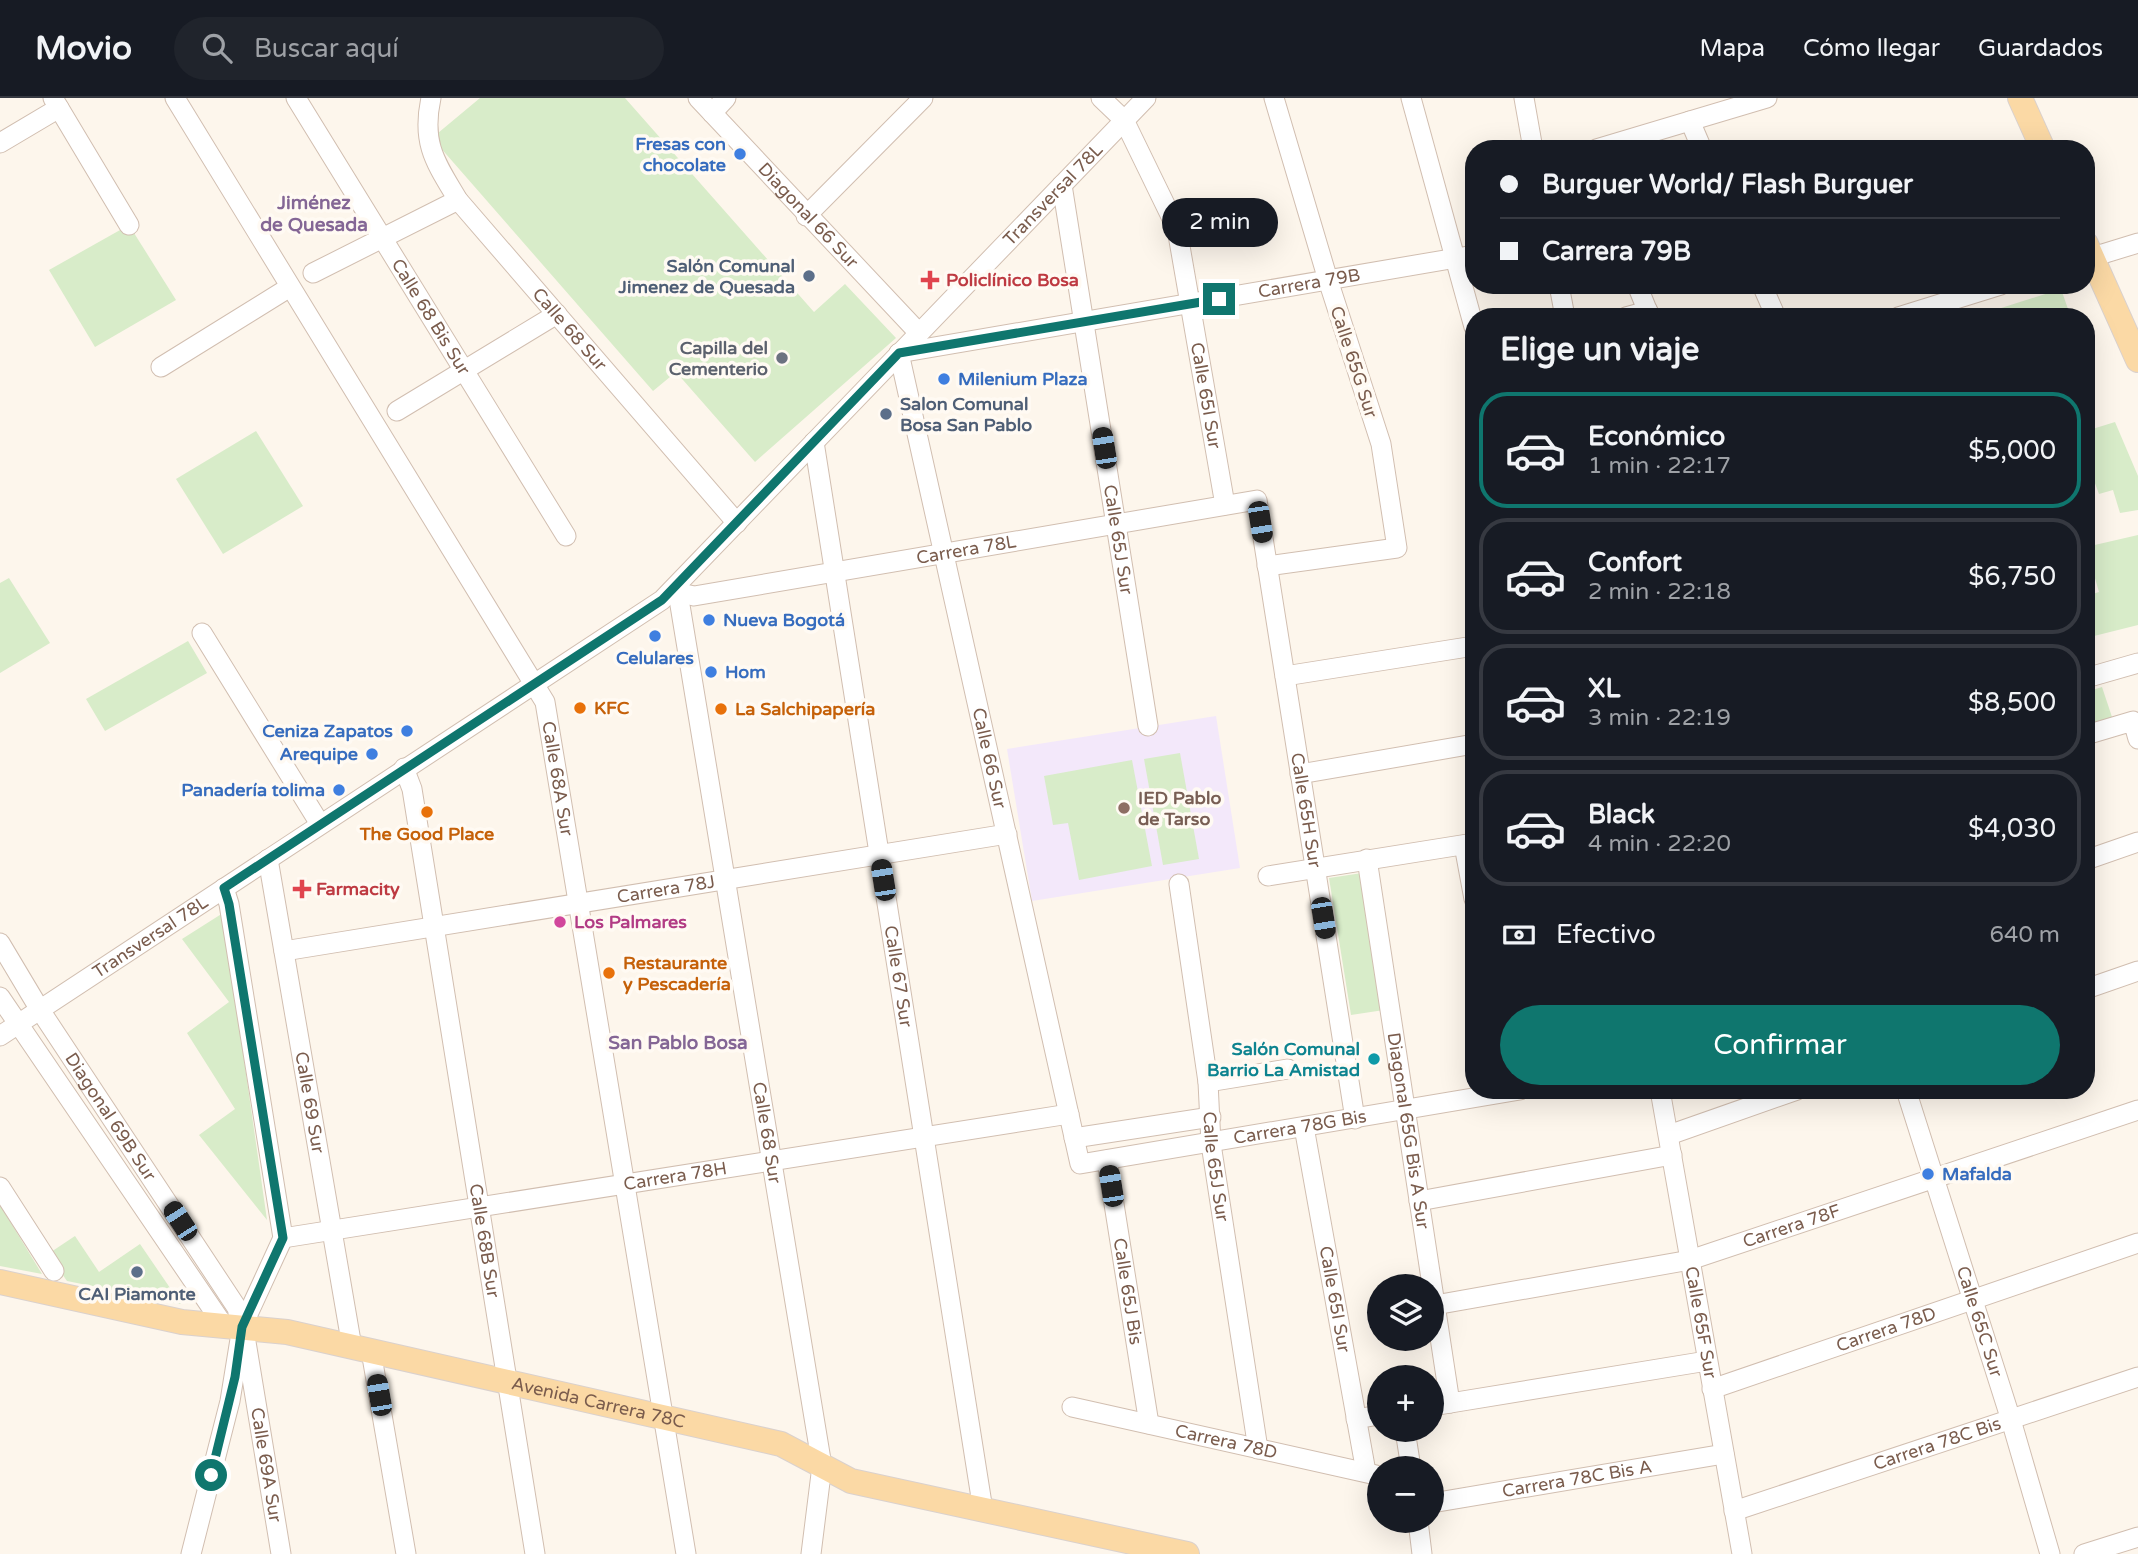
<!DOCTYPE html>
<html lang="es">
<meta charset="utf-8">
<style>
body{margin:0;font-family:"Varela Round",sans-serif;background:#20242c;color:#f1f3f6;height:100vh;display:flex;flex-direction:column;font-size:26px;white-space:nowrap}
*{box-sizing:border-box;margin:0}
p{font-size:23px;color:#9ea1a6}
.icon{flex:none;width:38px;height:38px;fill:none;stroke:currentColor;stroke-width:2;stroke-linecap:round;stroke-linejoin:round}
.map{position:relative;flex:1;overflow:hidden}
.side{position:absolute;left:1465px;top:210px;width:630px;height:791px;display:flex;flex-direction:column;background:#171b24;border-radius:28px;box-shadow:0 7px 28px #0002}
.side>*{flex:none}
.hud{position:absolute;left:1465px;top:42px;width:630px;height:154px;border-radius:28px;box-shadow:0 7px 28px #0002;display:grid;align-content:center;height:154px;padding:0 35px;background:#171b24}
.buttons{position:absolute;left:1367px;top:1176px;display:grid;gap:14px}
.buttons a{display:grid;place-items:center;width:77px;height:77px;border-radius:50%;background:#171b24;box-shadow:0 7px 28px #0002;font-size:35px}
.end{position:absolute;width:32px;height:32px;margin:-16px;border:9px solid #0f766e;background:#fff;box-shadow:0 0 0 4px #fff}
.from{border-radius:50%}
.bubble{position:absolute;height:49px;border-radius:24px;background:#171b24;box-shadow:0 7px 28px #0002;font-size:23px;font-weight:600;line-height:49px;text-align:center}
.car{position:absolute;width:21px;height:42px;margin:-21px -10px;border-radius:9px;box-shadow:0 0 5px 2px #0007;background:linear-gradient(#222 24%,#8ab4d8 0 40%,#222 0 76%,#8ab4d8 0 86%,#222 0)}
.hud b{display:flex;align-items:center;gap:24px;height:66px;font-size:26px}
.hud b+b{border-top:2px solid #363941}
.hud i{width:18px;height:18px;background:#f1f3f6}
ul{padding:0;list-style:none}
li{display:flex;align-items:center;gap:21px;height:116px;margin:0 14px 10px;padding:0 21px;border:4px solid #363941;border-radius:28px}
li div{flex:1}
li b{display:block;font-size:26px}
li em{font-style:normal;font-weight:600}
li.selected{border-color:#0f766e}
li>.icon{width:63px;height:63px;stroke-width:1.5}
h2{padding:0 35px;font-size:32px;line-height:84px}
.pay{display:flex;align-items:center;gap:18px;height:77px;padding:0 35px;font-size:26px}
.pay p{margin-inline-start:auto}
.cta{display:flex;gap:14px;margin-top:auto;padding:14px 35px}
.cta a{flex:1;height:80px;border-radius:42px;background:#0f766e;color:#fff;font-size:28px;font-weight:600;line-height:80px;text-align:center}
header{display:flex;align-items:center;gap:42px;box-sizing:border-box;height:98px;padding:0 35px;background:#171b24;border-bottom:2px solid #363941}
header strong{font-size:33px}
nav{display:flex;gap:38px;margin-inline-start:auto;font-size:24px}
.search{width:490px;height:63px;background:#20242c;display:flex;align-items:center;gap:18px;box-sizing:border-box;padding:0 24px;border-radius:38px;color:#9ea1a6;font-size:26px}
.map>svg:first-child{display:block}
</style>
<header>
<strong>Movio</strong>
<div class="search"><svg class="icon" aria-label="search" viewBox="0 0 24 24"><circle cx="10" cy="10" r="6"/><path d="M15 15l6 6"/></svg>Buscar aquí</div>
<nav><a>Mapa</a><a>Cómo llegar</a><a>Guardados</a></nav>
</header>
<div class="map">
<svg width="2138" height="1456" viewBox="0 0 2138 1456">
<rect width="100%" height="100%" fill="#fdf6ec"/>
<path fill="#f3e8fa" d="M 1216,618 L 1240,770 L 1032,803 L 1007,651 Z"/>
<g fill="#d8ecc9">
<path d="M 480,0 L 625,0 L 814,214 L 845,186 L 896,240 L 755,364 L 676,274 L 653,293 L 432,40 Z"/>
<path d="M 129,127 L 176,202 L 95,249 L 49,172 Z"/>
<path d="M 2061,191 L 2068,211 L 2042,219 L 1973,219 Z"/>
<path d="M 2115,324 L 2138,378 L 2138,412 L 2120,415 L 2113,392 L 2099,396 L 2086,361 L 2086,333 Z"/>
<path d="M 256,333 L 303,408 L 223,456 L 176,381 Z"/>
<path d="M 2138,437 L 2138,527 L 2086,540 L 2086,498 L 2099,494 L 2086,449 Z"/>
<path d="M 9,480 L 50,545 L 0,575 L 0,485 Z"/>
<path d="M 188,543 L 207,575 L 105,633 L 86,601 Z"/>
<path d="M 2102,589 L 2112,619 L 2086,628 L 2086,594 Z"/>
<path d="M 1180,655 L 1199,761 L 1163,767 L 1144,661 Z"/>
<path d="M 1132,662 L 1152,768 L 1079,782 L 1068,725 L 1053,727 L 1044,678 Z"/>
<path d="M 1362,775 L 1384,912 L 1351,917 L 1329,780 Z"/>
<path d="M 223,815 L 267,1122 L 199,1037 L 235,1011 L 187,935 L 229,904 L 182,841 Z"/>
<path d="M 0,1107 L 42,1176 L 0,1168 Z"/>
<path d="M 75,1138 L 99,1174 L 140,1146 L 181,1206 L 67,1183 L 48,1156 Z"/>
</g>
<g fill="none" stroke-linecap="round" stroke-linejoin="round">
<defs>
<g id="minor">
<path d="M 53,0 L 129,127"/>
<path id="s1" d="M 175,0 L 545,604 L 686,1456"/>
<path id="s2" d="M 296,0 L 566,438"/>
<path id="s3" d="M 431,0 C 421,46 436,65 458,102 L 737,425"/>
<path id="s4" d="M 698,0 L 919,235"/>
<path id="s5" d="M 1101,0 L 1124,22 L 1177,131 L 1225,407"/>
<path d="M 1411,0 L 1474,229"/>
<path d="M 1524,0 L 1533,51"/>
<path d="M 712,15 L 726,0"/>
<path d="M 1690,23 L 1702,51"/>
<path d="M 0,45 L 59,10"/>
<path d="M 1596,51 L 1767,0"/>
<path id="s6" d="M 1062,87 L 1148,628"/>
<path d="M 806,118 L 923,0"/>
<path d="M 2086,161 L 2138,145"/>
<path d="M 313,175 L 458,102"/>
<path d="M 1559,187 L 1565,219"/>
<path d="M 1637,187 L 1650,219"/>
<path d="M 1762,187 L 1776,219"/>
<path d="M 1626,219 L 1648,213"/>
<path d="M 1898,219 L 2001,187"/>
<path id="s7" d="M 899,255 L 1080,1066 L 1520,992"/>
<path id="s8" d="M 899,255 L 1474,157"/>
<path d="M 161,269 L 290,189"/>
<path d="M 397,313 L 557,216"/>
<path id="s9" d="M 814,344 L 983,1412"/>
<path d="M 1267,468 L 1397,450 L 1381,346 L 1328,182 L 1274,0"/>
<path id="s10" d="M 677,489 L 685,496 L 694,498 L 1257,402 L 1355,1021"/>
<path id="s11" d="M 677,489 L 822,1368 L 811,1456"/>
<path d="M 202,535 L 320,726"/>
<path d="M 1285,578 L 1474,548"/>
<path d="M 2086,580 L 2138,565"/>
<path d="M 2086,637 L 2133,623 L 2138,641"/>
<path id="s12" d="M 404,670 L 412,691 L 535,1456"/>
<path d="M 1300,676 L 1474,646"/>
<path d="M 1464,747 L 1474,801"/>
<path id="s13" d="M 268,761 L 352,1249"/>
<path id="s14" d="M 1367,761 L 1450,1305"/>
<path d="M 2086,762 L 2138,744"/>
<path d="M 1268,778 L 1474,745"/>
<path id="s15" d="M 1179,786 L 1208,984 L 1211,1046 L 1258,1351"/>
<path id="s16" d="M 0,845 L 40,912 L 237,1210 L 246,1244 L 281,1456"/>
<path id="s17" d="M 284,853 L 1007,736"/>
<path d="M 2086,891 L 2138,873"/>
<path d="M 0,899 L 224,1228"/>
<path id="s18" d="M 0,938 L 662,502 L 1146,0"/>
<path d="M 1208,984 L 1288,971"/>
<path id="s19" d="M 1660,992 L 1742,1456"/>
<path id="s20" d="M 1906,992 L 2011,1322 L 2050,1456"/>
<path id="s21" d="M 1304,1029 L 1366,1374"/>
<path d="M 1669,1037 L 1797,992"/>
<path d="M 1074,1040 L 1211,1019"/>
<path id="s22" d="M 1107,1062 L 1149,1326"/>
<path d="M 0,1089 L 54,1173"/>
<path d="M 1419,1103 L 1672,1057"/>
<path id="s23" d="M 283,1140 L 1069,1016"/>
<path id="s24" d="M 1435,1207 L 1690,1162 L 2138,1012"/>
<path d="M 371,1253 L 406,1456"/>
<path id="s25" d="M 1712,1291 L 2138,1145"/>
<path d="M 1432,1308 L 1707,1263"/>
<path id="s26" d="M 1072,1309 L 1376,1377"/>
<path d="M 1356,1321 L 1379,1317"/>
<path d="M 1405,1332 L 1411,1370"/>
<path id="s27" d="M 1432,1405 L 1724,1356"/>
<path id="s28" d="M 1734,1413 L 2138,1279"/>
<path d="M 1418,1423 L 1422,1456"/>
<path d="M 191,1456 L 230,1303 L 242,1229 L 283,1140 L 229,806 L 224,790"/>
<path d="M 2084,1456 L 2138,1439"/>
</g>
<g id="major">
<path d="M 2020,0 L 2043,51"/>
<path d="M 2086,146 L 2138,262"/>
<path id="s29" d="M 0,1184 L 182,1224 L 287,1234 L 781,1346 L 851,1383 L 1187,1456"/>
</g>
</defs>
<use href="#minor" stroke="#d1beb0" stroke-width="21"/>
<use href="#major" stroke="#dad1cd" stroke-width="26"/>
<use href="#minor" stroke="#fff" stroke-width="19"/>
<use href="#major" stroke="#fbd9a5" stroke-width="24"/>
</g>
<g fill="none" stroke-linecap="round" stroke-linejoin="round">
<path stroke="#0f766e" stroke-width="9" d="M 211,1377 L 235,1279 L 242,1229 L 283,1140 L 229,806 L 224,790 L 662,502 L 899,255 L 1219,201"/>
</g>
<g fill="#3f7fe0" stroke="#fffaf3" stroke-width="2.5">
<circle cx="740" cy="56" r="7"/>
<circle cx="944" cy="281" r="7"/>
<circle cx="709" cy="522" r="7"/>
<circle cx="655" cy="538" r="7"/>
<circle cx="711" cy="574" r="7"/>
<circle cx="407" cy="633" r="7"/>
<circle cx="372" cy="656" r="7"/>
<circle cx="339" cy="692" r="7"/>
<circle cx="1928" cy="1076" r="7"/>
</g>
<g fill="#5c6f8a" stroke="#fffaf3" stroke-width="2.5">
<circle cx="809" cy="178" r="7"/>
<circle cx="886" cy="316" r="7"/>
<circle cx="137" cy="1174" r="7"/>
</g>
<g fill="#e0444e" stroke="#fffaf3" stroke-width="2.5">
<path d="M926.5 171.5h7v7h7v7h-7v7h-7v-7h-7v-7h7z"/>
<path d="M298.5 780.5h7v7h7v7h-7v7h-7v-7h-7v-7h7z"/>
</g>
<circle fill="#6b7280" stroke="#fffaf3" stroke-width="2.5" cx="782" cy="260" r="7"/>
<g fill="#e8710a" stroke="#fffaf3" stroke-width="2.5">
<circle cx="580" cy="610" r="7"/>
<circle cx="721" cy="611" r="7"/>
<circle cx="427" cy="714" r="7"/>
<circle cx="609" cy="875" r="7"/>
</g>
<circle fill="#8d6e63" stroke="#fffaf3" stroke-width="2.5" cx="1124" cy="710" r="7"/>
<circle fill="#d1479c" stroke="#fffaf3" stroke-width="2.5" cx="560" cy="824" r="7"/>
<circle fill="#0f9aa8" stroke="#fffaf3" stroke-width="2.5" cx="1374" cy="961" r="7"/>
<g text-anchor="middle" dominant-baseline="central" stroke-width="7" stroke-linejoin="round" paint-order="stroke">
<g font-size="18" font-weight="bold" fill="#366cbe" stroke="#fffaf3" text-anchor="end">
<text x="726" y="46">Fresas con<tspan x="726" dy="21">chocolate</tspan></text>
<text x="958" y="281" text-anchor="start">Milenium Plaza</text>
<text x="723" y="522" text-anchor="start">Nueva Bogotá</text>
<text x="655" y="560" text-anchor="middle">Celulares</text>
<text x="725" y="574" text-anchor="start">Hom</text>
<text x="393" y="633">Ceniza Zapatos</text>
<text x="358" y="656">Arequipe</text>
<text x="325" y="692">Panadería tolima</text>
<text x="1942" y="1076" text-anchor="start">Mafalda</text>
</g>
<g font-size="18" fill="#7a5c4d" stroke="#fffaf3">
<text stroke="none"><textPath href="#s18" startOffset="1356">Transversal 78L</textPath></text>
<text stroke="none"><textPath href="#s4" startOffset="161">Diagonal 66 Sur</textPath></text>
<text stroke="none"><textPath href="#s8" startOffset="416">Carrera 79B</textPath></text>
<text stroke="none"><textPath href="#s2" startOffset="257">Calle 68 Bis Sur</textPath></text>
<text stroke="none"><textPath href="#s3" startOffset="280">Calle 68 Sur</textPath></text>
<text transform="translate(1354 264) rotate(72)">Calle 65G Sur</text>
<text stroke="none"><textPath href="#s5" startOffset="322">Calle 65I Sur</textPath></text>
<text stroke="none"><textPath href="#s6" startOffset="359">Calle 65J Sur</textPath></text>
<text stroke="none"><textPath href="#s10" startOffset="296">Carrera 78L</textPath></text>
<text stroke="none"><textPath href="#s7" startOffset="415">Calle 66 Sur</textPath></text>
<text stroke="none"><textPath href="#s1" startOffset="786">Calle 68A Sur</textPath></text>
<text stroke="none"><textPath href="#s10" startOffset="905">Calle 65H Sur</textPath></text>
<text stroke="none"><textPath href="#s17" startOffset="387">Carrera 78J</textPath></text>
<text stroke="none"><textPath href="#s18" startOffset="180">Transversal 78L</textPath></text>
<text stroke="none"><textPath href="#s9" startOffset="541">Calle 67 Sur</textPath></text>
<text stroke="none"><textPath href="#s13" startOffset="247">Calle 69 Sur</textPath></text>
<text stroke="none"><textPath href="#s16" startOffset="206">Diagonal 69B Sur</textPath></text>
<text stroke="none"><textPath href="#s7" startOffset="1054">Carrera 78G Bis</textPath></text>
<text stroke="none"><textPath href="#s14" startOffset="275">Diagonal 65G Bis A Sur</textPath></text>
<text stroke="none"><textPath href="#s11" startOffset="553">Calle 68 Sur</textPath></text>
<text stroke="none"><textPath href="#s15" startOffset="285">Calle 65J Sur</textPath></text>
<text stroke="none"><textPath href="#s23" startOffset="397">Carrera 78H</textPath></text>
<text stroke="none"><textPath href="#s24" startOffset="366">Carrera 78F</textPath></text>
<text stroke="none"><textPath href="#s12" startOffset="480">Calle 68B Sur</textPath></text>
<text stroke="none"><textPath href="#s22" startOffset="133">Calle 65J Bis</textPath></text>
<text stroke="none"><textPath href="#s21" startOffset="175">Calle 65I Sur</textPath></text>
<text stroke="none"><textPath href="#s19" startOffset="236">Calle 65F Sur</textPath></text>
<text stroke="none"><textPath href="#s20" startOffset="243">Calle 65C Sur</textPath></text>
<text stroke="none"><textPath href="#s25" startOffset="184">Carrera 78D</textPath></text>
<text stroke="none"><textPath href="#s29" startOffset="611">Avenida Carrera 78C</textPath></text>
<text stroke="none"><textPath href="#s26" startOffset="158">Carrera 78D</textPath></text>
<text stroke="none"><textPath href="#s28" startOffset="214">Carrera 78C Bis</textPath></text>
<text stroke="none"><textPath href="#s16" startOffset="595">Calle 69A Sur</textPath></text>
<text stroke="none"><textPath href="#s27" startOffset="147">Carrera 78C Bis A</textPath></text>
</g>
<g font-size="18" font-weight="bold" fill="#4e5e75" stroke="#fffaf3" text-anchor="end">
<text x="795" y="168">Salón Comunal<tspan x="795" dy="21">Jimenez de Quesada</tspan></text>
<text x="900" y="306" text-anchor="start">Salon Comunal<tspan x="900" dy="21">Bosa San Pablo</tspan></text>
<text x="137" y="1196" text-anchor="middle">CAI Piamonte</text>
</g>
<g font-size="18" font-weight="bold" fill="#be3a42" stroke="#fffaf3" text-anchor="start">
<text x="946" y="182">Policlínico Bosa</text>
<text x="316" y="791">Farmacity</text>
</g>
<g font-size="18" font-weight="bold" fill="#5b616d" stroke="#fffaf3" text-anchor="end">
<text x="768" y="250">Capilla del<tspan x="768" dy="21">Cementerio</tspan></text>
</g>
<g font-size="18" font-weight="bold" fill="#c56008" stroke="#fffaf3" text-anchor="start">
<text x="594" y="610">KFC</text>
<text x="735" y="611">La Salchipapería</text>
<text x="427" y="736" text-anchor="middle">The Good Place</text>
<text x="623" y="865">Restaurante<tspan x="623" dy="21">y Pescadería</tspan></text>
</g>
<g font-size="18" font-weight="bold" fill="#785e54" stroke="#fffaf3" text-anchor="start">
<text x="1138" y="700">IED Pablo<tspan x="1138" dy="21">de Tarso</tspan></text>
</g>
<g font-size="18" font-weight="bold" fill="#b23c85" stroke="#fffaf3" text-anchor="start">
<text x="574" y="824">Los Palmares</text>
</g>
<g font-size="18" font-weight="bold" fill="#0d838f" stroke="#fffaf3" text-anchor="end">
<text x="1360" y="951">Salón Comunal<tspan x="1360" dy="21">Barrio La Amistad</tspan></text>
</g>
<g font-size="19" font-weight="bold" fill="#846695" stroke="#fffaf3">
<text x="314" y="105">Jiménez<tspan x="314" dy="22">de Quesada</tspan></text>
<text x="678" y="945">San Pablo Bosa</text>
</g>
</g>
</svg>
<div class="buttons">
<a><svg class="icon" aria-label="layers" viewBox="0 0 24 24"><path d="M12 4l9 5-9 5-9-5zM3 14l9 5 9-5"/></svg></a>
<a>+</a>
<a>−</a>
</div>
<i class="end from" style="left:211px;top:1377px"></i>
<i class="end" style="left:1219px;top:201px"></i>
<div class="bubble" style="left:1162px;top:100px;width:116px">2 min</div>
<i class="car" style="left:1104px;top:350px;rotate:351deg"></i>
<i class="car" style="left:1260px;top:424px;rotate:171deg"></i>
<i class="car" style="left:883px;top:782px;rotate:351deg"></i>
<i class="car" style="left:1323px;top:820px;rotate:171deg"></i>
<i class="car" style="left:1111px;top:1088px;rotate:351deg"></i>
<i class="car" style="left:180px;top:1123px;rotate:327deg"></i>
<i class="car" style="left:379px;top:1297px;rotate:350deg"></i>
<div class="hud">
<b><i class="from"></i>Burguer World/ Flash Burguer</b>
<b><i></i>Carrera 79B</b>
</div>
<section class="side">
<h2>Elige un viaje</h2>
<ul>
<li class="selected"><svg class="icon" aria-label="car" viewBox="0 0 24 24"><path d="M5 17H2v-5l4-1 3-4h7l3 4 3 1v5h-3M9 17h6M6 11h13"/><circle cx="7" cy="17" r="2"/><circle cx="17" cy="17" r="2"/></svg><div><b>Económico</b><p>1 min · 22:17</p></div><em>$5,000</em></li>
<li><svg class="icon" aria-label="car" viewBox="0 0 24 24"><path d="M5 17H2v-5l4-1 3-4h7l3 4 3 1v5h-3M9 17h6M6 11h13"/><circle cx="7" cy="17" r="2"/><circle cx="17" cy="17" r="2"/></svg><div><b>Confort</b><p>2 min · 22:18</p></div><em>$6,750</em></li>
<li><svg class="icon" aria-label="car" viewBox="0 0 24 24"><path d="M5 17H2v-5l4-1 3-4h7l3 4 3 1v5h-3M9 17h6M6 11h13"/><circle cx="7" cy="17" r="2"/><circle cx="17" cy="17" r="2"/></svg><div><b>XL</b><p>3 min · 22:19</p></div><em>$8,500</em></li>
<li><svg class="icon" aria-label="car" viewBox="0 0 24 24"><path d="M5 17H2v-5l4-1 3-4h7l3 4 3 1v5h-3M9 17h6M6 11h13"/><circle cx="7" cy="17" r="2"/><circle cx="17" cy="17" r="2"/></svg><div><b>Black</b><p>4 min · 22:20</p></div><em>$4,030</em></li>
</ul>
<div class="pay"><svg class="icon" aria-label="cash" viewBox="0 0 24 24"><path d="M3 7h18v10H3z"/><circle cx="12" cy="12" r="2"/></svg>Efectivo<p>640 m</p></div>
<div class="cta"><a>Confirmar</a></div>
</section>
</div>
